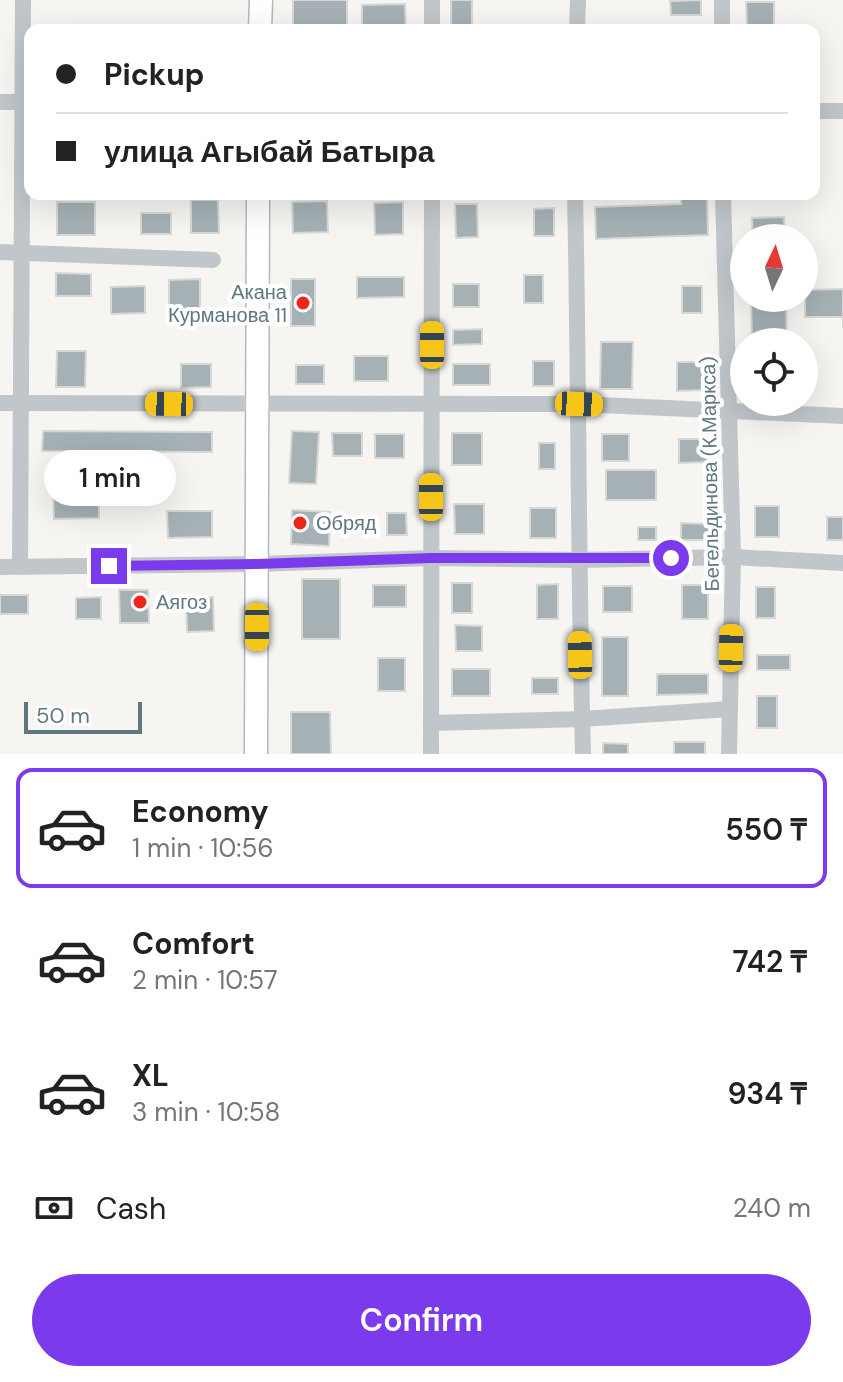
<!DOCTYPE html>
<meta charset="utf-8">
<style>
body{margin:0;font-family:"DM Sans",sans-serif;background:#f6f6f6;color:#222;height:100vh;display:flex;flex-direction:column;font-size:30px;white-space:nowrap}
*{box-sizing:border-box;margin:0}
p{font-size:26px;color:#767676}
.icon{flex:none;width:44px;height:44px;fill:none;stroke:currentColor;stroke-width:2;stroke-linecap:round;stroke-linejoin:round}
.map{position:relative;height:754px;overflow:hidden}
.panel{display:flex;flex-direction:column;background:#fff;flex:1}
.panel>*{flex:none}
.top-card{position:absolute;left:24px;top:24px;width:796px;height:176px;border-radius:16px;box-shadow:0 8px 32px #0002;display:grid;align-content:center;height:176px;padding:0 32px;background:#fff}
.needle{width:52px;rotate:4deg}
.controls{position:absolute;left:730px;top:224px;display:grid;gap:16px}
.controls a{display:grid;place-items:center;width:88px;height:88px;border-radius:50%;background:#fff;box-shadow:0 8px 32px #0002;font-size:40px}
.scale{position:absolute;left:24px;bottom:20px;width:118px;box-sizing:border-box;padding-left:8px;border:4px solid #5f777f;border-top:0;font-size:22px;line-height:28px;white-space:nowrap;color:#5f777f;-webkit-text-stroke:6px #fff;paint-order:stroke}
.end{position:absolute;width:36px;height:36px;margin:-18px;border:10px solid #7c3aed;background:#fff;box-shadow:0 0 0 4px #fff}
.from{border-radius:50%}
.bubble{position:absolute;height:56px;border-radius:28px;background:#fff;box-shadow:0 8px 32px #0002;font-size:26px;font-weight:600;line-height:56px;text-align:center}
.car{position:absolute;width:24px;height:48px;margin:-24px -12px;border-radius:10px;box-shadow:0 0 6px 2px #0007;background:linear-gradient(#f5c518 24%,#345 0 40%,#f5c518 0 76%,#345 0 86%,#f5c518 0)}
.top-card b{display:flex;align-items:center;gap:28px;height:76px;font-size:30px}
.top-card b+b{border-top:2px solid #e0e0e0}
.top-card i{width:20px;height:20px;background:#222}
ul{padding:14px 0 0;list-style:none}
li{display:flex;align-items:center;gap:24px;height:120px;margin:0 16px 12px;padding:0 16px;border:4px solid transparent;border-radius:16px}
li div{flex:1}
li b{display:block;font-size:30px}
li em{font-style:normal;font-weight:600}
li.selected{border-color:#7c3aed}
li>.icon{width:72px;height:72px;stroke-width:1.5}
.pay{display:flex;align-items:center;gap:20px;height:88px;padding:0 32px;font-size:30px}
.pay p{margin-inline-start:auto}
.action{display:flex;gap:16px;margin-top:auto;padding:16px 32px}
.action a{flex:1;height:92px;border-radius:48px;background:#7c3aed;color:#fff;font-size:32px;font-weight:600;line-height:92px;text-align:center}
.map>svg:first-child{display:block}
</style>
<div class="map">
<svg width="843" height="754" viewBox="0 0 843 754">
<rect width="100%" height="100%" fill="#f6f5f2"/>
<g fill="#a5b1b5" stroke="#d7d7d5" stroke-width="2">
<path d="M 293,0 L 347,0 L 347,26 L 293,25 Z"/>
<rect x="451" y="0" width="21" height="30"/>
<path d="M 701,0 L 701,15 L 671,15 L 670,1 Z"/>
<path d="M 746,2 L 774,2 L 774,25 L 747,25 Z"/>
<path d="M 405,4 L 406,30 L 362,30 L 362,5 Z"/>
<path d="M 680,194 L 707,194 L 708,235 L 596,239 L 595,207 L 681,204 Z"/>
<path d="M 191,200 L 218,200 L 219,233 L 191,233 Z"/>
<path d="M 327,201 L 328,232 L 293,233 L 292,202 Z"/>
<rect x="57" y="202" width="38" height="33"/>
<path d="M 403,202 L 403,234 L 375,235 L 374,203 Z"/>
<path d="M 455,204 L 477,204 L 478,237 L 456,238 Z"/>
<path d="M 554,208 L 554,236 L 534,236 L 534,209 Z"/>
<rect x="141" y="213" width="30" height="21"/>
<path d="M 784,217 L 785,238 L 753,238 L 752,218 Z"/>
<path d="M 56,273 L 91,274 L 91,296 L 56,296 Z"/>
<rect x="524" y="275" width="19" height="28"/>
<path d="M 357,277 L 404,277 L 404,297 L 357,298 Z"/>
<path d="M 200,279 L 200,313 L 169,314 L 169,280 Z"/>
<rect x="291" y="279" width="24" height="47"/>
<rect x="453" y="284" width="26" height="23"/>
<path d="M 145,286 L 145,313 L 111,314 L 111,287 Z"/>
<rect x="682" y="286" width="20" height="27"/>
<path d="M 842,289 L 843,289 L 843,328 L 843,317 L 805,317 L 805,290 Z"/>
<path d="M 751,298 L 786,298 L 787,342 L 752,342 Z"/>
<path d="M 482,329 L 482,344 L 453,345 L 453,330 Z"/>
<path d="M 601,342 L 633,342 L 632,389 L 600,389 Z"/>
<path d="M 57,351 L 86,351 L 85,387 L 56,387 Z"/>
<rect x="354" y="356" width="34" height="25"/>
<rect x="533" y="361" width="21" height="25"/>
<path d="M 804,361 L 810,361 L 810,387 L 804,388 Z"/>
<path d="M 677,362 L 705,362 L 705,390 L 677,391 Z"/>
<path d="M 181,364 L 211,364 L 211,387 L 181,388 Z"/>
<rect x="453" y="364" width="37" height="21"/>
<rect x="296" y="365" width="28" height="19"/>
<path d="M 43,431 L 212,432 L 212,452 L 42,451 Z"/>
<path d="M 292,431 L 319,432 L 316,484 L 289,483 Z"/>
<path d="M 332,433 L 362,433 L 362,456 L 333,456 Z"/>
<rect x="452" y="433" width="30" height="32"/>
<rect x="375" y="434" width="29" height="24"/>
<rect x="602" y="434" width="27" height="27"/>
<path d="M 679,439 L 708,439 L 708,462 L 679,463 Z"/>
<rect x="539" y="443" width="16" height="26"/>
<rect x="606" y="470" width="50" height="30"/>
<path d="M 99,484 L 99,518 L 54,519 L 53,485 Z"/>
<path d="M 454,504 L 484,504 L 484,534 L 455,534 Z"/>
<rect x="755" y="506" width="24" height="31"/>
<rect x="530" y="508" width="26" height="30"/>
<path d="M 292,510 L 330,512 L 329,546 L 291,544 Z"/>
<path d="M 167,511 L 212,511 L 212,537 L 168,538 Z"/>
<path d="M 387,513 L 406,513 L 407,535 L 387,535 Z"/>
<rect x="827" y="517" width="16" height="23"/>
<path d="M 681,523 L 709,524 L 709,540 L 681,540 Z"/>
<rect x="638" y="527" width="18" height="13"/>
<rect x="302" y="579" width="38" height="60"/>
<rect x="452" y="583" width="20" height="30"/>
<path d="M 558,584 L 558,619 L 537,619 L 537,585 Z"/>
<rect x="373" y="585" width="33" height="22"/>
<rect x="682" y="585" width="26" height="34"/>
<rect x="603" y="586" width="29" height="26"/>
<rect x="756" y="587" width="19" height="31"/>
<path d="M 119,590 L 148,590 L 149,623 L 120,623 Z"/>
<rect x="0" y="595" width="28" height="19"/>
<path d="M 101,597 L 101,619 L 76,619 L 76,598 Z"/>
<path d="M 213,597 L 214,631 L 187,632 L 186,598 Z"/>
<path d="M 455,625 L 482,626 L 482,651 L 456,651 Z"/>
<rect x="602" y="637" width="26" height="59"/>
<rect x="757" y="655" width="33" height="15"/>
<rect x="378" y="658" width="27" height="33"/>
<rect x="452" y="669" width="38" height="27"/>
<path d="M 657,674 L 708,674 L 708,694 L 657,695 Z"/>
<rect x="532" y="678" width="26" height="16"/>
<rect x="757" y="696" width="20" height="32"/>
<path d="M 291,712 L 330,712 L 331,754 L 291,754 Z"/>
<rect x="674" y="742" width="31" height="12"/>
<path d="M 603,743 L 628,744 L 628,754 L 603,754 Z"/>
</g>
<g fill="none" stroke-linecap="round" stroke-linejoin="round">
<defs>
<g id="secondary">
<path d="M 260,30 L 261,0"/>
<path d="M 256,754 L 258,194"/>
</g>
</defs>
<use href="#secondary" stroke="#b0b9bc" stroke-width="25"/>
<g stroke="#c0c6c9" stroke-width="16">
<path d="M 432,30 L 432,0"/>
<path d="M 577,30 L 578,0"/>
<path d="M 722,30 L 722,0"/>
<path d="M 0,102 L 30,102"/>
<path d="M 814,111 L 843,111"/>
<path d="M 575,194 C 579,381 578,567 583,754"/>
<path d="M 723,194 L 733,557 L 729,754"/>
<path d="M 0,252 L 213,260"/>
<path d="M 0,403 L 579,404 L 843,416"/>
<path d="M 0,567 L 257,564 L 431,558 L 578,560 L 733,557 L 843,563"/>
<path d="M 20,567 L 23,0"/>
<path d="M 431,723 L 582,719 L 730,709"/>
<path d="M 431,754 L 432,194"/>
</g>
<use href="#secondary" stroke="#fff" stroke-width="22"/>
</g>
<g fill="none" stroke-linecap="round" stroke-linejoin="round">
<path stroke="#7c3aed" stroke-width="10" d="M 109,566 L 257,564 L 431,558 L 671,558"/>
</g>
<g fill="#ee251a" stroke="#fff" stroke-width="3">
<circle cx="303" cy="303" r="8"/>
<circle cx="300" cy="523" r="8"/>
<circle cx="140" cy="602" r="8"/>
</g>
<g text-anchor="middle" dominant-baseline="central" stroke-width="8" stroke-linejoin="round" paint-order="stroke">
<g font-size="20" fill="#5f777f" stroke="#fff" text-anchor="start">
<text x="287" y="292" text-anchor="end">Акана<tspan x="287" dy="23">Курманова 11</tspan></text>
<text x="316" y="523">Обряд</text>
<text x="156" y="602">Аягоз</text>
</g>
<g font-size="20" fill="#5f777f" stroke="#fff">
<text transform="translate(710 474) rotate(-91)">Бегельдинова (К.Маркса)</text>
</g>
</g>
</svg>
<div class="controls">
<a><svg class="needle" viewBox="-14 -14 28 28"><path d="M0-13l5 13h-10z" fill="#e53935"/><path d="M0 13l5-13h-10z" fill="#767676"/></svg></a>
<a><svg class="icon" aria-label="locate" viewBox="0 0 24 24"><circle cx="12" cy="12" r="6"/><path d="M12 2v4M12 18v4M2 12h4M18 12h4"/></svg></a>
</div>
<div class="scale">50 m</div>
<i class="end from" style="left:671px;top:558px"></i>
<i class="end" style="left:109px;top:566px"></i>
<div class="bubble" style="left:44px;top:450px;width:132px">1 min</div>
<i class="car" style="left:432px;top:345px;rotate:0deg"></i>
<i class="car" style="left:169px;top:404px;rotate:271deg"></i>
<i class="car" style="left:579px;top:404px;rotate:92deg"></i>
<i class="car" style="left:431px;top:497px;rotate:0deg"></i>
<i class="car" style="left:257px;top:627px;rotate:180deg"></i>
<i class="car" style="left:731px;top:648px;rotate:1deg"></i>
<i class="car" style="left:580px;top:655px;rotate:359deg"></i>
<div class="top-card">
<b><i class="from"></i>Pickup</b>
<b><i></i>улица Агыбай Батыра</b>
</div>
</div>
<section class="panel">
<ul>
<li class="selected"><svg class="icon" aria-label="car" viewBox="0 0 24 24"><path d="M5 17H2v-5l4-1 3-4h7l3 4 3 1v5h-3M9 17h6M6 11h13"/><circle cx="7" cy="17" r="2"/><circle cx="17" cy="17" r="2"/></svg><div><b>Economy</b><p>1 min · 10:56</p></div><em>550 ₸</em></li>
<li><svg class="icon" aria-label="car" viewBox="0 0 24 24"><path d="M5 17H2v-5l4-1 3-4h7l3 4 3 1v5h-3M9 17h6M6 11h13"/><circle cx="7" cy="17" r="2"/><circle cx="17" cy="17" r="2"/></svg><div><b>Comfort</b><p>2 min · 10:57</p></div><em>742 ₸</em></li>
<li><svg class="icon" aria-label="car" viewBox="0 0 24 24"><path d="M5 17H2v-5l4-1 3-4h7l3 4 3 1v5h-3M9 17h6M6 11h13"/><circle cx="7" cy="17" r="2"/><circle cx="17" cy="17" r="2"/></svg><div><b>XL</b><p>3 min · 10:58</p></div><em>934 ₸</em></li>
</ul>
<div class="pay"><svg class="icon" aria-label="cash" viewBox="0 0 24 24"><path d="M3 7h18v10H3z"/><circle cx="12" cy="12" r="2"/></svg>Cash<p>240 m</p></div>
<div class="action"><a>Confirm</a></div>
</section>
